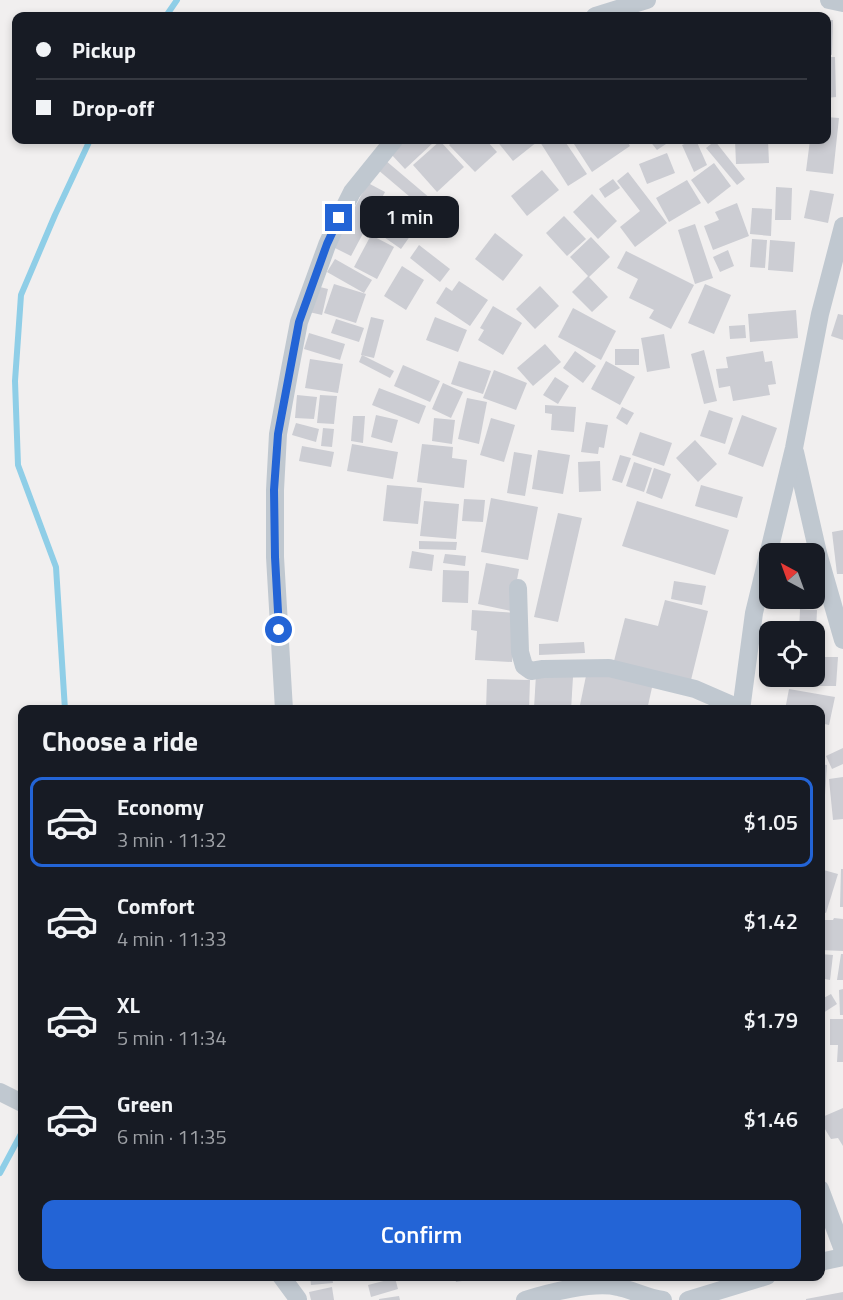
<!DOCTYPE html>
<meta charset="utf-8">
<style>
body{margin:0;font-family:"Titillium Web",sans-serif;background:#242831;color:#f1f3f6;height:100vh;display:flex;flex-direction:column;font-size:22px;white-space:nowrap}
*{box-sizing:border-box;margin:0}
p{font-size:20px;color:#9ea1a6}
.icon{flex:none;width:33px;height:33px;fill:none;stroke:currentColor;stroke-width:2;stroke-linecap:round;stroke-linejoin:round}
.map{position:relative;flex:1;overflow:hidden}
.details{position:absolute;left:18px;top:705px;width:807px;height:576px;display:flex;flex-direction:column;background:#171b24;border-radius:12px;box-shadow:0 3px 9px #0003}
.details>*{flex:none}
.top-card{position:absolute;left:12px;top:12px;width:819px;height:132px;border-radius:12px;box-shadow:0 3px 9px #0003;display:grid;align-content:center;height:132px;padding:0 24px;background:#171b24}
.needle{width:39px;rotate:319deg}
.fabs{position:absolute;left:759px;top:543px;display:grid;gap:12px}
.fabs a{display:grid;place-items:center;width:66px;height:66px;border-radius:12px;background:#171b24;box-shadow:0 3px 9px #0003;font-size:30px}
.end{position:absolute;width:27px;height:27px;margin:-14px;border:8px solid #2364d6;background:#fff;box-shadow:0 0 0 3px #fff}
.from{border-radius:50%}
.bubble{position:absolute;height:42px;border-radius:12px;background:#171b24;box-shadow:0 3px 9px #0003;font-size:20px;font-weight:600;line-height:42px;text-align:center}
.top-card b{display:flex;align-items:center;gap:21px;height:57px;font-size:22px}
.top-card b+b{border-top:2px solid #363941}
.top-card i{width:15px;height:15px;background:#f1f3f6}
ul{padding:0;list-style:none}
li{display:flex;align-items:center;gap:18px;height:90px;margin:0 12px 9px;padding:0 12px;border:3px solid transparent;border-radius:12px}
li div{flex:1}
li b{display:block;font-size:22px}
li em{font-style:normal;font-weight:600}
li.on{border-color:#2364d6}
li>.icon{width:54px;height:54px;stroke-width:1.5}
h2{padding:0 24px;font-size:27px;line-height:72px}
.primary-button{display:flex;gap:12px;margin-top:auto;padding:12px 24px}
.primary-button a{flex:1;height:69px;border-radius:12px;background:#2364d6;color:#fff;font-size:24px;font-weight:600;line-height:69px;text-align:center}
.map>svg:first-child{display:block}
</style>
<div class="map">
<svg width="843" height="1300" viewBox="0 0 843 1300">
<rect width="100%" height="100%" fill="#f1efef"/>
<g fill="none" stroke-linecap="round" stroke-linejoin="round">
<g stroke="#8fcee7" stroke-width="6">
<path d="M 166,16 L 177,0"/>
<path d="M 65,710 L 56,567 L 18,465 L 15,381 L 21,295 L 55,215 L 90,140"/>
<path d="M 0,1173 L 22,1132"/>
</g>
</g>
<g fill="#cccdd3">
<path d="M 826,20 L 833,20 L 832,55 L 826,54 Z"/>
<path d="M 826,57 L 835,57 L 836,97 L 826,98 Z"/>
<path d="M 826,117 L 839,118 L 833,174 L 806,171 L 810,140 L 826,140 Z"/>
<path d="M 404,140 L 432,140 L 434,142 L 405,169 L 390,153 Z"/>
<path d="M 455,140 L 486,140 L 497,152 L 475,172 L 449,145 Z"/>
<path d="M 496,140 L 535,140 L 537,142 L 513,161 Z"/>
<path d="M 544,140 L 564,140 L 587,174 L 568,186 L 540,142 Z"/>
<path d="M 581,140 L 626,140 L 630,146 L 592,172 L 574,144 Z"/>
<path d="M 649,140 L 672,140 L 657,150 Z"/>
<path d="M 694,140 L 696,140 L 707,165 L 694,172 L 682,145 Z"/>
<path d="M 735,140 L 768,140 L 769,163 L 736,164 Z"/>
<path d="M 440,141 L 464,167 L 437,192 L 413,165 Z"/>
<path d="M 715,141 L 745,179 L 737,185 L 706,148 Z"/>
<path d="M 667,153 L 675,173 L 647,184 L 639,164 Z"/>
<path d="M 385,160 L 431,199 L 423,208 L 377,169 Z"/>
<path d="M 714,163 L 731,186 L 708,204 L 691,180 Z"/>
<path d="M 542,170 L 559,190 L 527,216 L 511,196 Z"/>
<path d="M 628,172 L 667,223 L 635,247 L 620,227 L 640,211 L 617,181 Z"/>
<path d="M 613,179 L 620,188 L 605,198 L 599,189 Z"/>
<path d="M 687,180 L 701,203 L 669,222 L 656,198 Z"/>
<path d="M 368,183 L 385,192 L 351,256 L 333,247 Z"/>
<path d="M 776,187 L 792,188 L 791,220 L 775,220 Z"/>
<path d="M 810,190 L 834,194 L 828,223 L 804,218 Z"/>
<path d="M 592,194 L 617,221 L 598,239 L 573,212 Z"/>
<path d="M 404,200 L 425,215 L 401,249 L 371,228 L 380,217 L 388,222 Z"/>
<path d="M 438,203 L 457,224 L 449,232 L 430,211 Z"/>
<path d="M 737,203 L 749,236 L 713,250 L 704,226 L 719,220 L 715,212 Z"/>
<path d="M 752,208 L 772,209 L 771,236 L 750,234 Z"/>
<path d="M 564,216 L 586,239 L 567,256 L 546,233 Z"/>
<path d="M 695,224 L 713,278 L 695,284 L 678,230 Z"/>
<path d="M 495,233 L 523,255 L 503,281 L 475,259 Z"/>
<path d="M 371,235 L 394,247 L 377,279 L 354,267 Z"/>
<path d="M 591,237 L 610,257 L 589,277 L 608,297 L 592,312 L 572,292 L 588,276 L 570,257 Z"/>
<path d="M 752,239 L 767,240 L 765,268 L 750,267 Z"/>
<path d="M 770,240 L 795,242 L 793,272 L 768,270 Z"/>
<path d="M 419,245 L 450,269 L 440,282 L 410,258 Z"/>
<path d="M 728,250 L 734,266 L 720,272 L 713,257 Z"/>
<path d="M 626,251 L 694,285 L 671,329 L 649,318 L 654,310 L 629,298 L 638,279 L 617,268 Z"/>
<path d="M 335,259 L 372,280 L 364,293 L 327,272 Z"/>
<path d="M 402,266 L 424,280 L 406,310 L 384,296 Z"/>
<path d="M 459,281 L 488,300 L 470,326 L 436,303 L 446,287 L 452,291 Z"/>
<path d="M 334,284 L 366,294 L 356,323 L 324,313 Z"/>
<path d="M 705,284 L 731,295 L 714,334 L 688,323 Z"/>
<path d="M 316,286 L 328,289 L 322,315 L 309,312 Z"/>
<path d="M 540,286 L 559,306 L 535,329 L 516,309 Z"/>
<path d="M 493,306 L 522,323 L 503,355 L 478,340 L 484,330 L 480,328 Z"/>
<path d="M 573,308 L 616,331 L 601,360 L 558,337 Z"/>
<path d="M 796,310 L 798,338 L 750,342 L 748,314 Z"/>
<path d="M 838,314 L 843,315 L 843,340 L 831,336 Z"/>
<path d="M 371,317 L 384,320 L 374,358 L 361,355 Z"/>
<path d="M 435,317 L 467,330 L 458,352 L 426,340 Z"/>
<path d="M 336,319 L 364,328 L 359,342 L 331,333 Z"/>
<path d="M 745,325 L 746,338 L 730,339 L 729,326 Z"/>
<path d="M 309,333 L 345,344 L 340,360 L 304,349 Z"/>
<path d="M 664,334 L 670,368 L 647,372 L 641,338 Z"/>
<path d="M 545,344 L 561,362 L 533,386 L 517,368 Z"/>
<rect x="615" y="349" width="24" height="16"/>
<path d="M 704,350 L 717,401 L 704,404 L 691,354 Z"/>
<path d="M 575,351 L 596,366 L 583,383 L 563,368 Z"/>
<path d="M 763,351 L 765,362 L 772,361 L 776,384 L 768,385 L 770,395 L 733,401 L 730,386 L 719,388 L 716,369 L 728,368 L 726,357 Z"/>
<path d="M 362,355 L 394,371 L 390,378 L 359,362 Z"/>
<path d="M 310,359 L 343,364 L 338,393 L 305,388 Z"/>
<path d="M 459,361 L 491,371 L 483,394 L 451,384 Z"/>
<path d="M 606,361 L 635,377 L 620,405 L 591,389 Z"/>
<path d="M 403,365 L 440,381 L 430,402 L 394,386 Z"/>
<path d="M 494,370 L 527,383 L 516,410 L 483,398 Z"/>
<path d="M 555,377 L 569,386 L 558,404 L 543,395 Z"/>
<path d="M 443,383 L 463,392 L 451,418 L 432,409 Z"/>
<path d="M 379,388 L 426,406 L 419,424 L 372,405 Z"/>
<path d="M 297,395 L 317,397 L 314,419 L 295,418 Z"/>
<path d="M 320,395 L 337,396 L 334,424 L 317,423 Z"/>
<path d="M 467,398 L 487,402 L 479,444 L 458,439 Z"/>
<path d="M 545,405 L 576,407 L 574,432 L 551,430 L 552,414 L 545,413 Z"/>
<path d="M 622,407 L 634,413 L 627,425 L 616,418 Z"/>
<path d="M 709,410 L 733,418 L 725,444 L 700,436 Z"/>
<path d="M 376,415 L 398,420 L 392,443 L 371,437 Z"/>
<path d="M 742,415 L 777,428 L 763,467 L 728,454 Z"/>
<path d="M 353,416 L 365,416 L 363,443 L 351,441 Z"/>
<path d="M 434,418 L 455,420 L 452,444 L 432,441 Z"/>
<path d="M 491,418 L 515,425 L 504,462 L 480,455 Z"/>
<path d="M 586,422 L 608,425 L 604,448 L 599,447 L 598,454 L 581,452 Z"/>
<path d="M 296,423 L 319,429 L 316,442 L 292,435 Z"/>
<path d="M 323,428 L 334,429 L 332,447 L 321,446 Z"/>
<path d="M 640,432 L 672,443 L 664,466 L 632,455 Z"/>
<path d="M 695,440 L 717,464 L 698,482 L 676,458 Z"/>
<path d="M 352,444 L 398,452 L 393,479 L 347,471 Z"/>
<path d="M 422,444 L 453,447 L 452,458 L 467,460 L 464,488 L 417,482 Z"/>
<path d="M 302,446 L 334,452 L 331,467 L 299,461 Z"/>
<path d="M 538,450 L 570,455 L 563,494 L 532,489 Z"/>
<path d="M 514,452 L 532,455 L 525,496 L 507,493 Z"/>
<path d="M 620,455 L 631,458 L 622,483 L 612,480 Z"/>
<path d="M 600,461 L 601,491 L 579,492 L 578,462 Z"/>
<path d="M 634,462 L 652,468 L 644,492 L 626,486 Z"/>
<path d="M 654,468 L 671,474 L 662,499 L 646,493 Z"/>
<path d="M 387,485 L 422,488 L 418,524 L 383,521 Z"/>
<path d="M 701,485 L 743,497 L 737,518 L 695,506 Z"/>
<path d="M 491,498 L 538,507 L 528,560 L 481,552 Z"/>
<path d="M 464,499 L 485,500 L 483,522 L 462,521 Z"/>
<path d="M 424,501 L 459,504 L 456,539 L 420,536 Z"/>
<path d="M 637,501 L 729,530 L 715,575 L 622,546 Z"/>
<path d="M 558,513 L 582,518 L 558,622 L 534,617 Z"/>
<path d="M 843,530 L 843,574 L 837,574 L 832,532 Z"/>
<path d="M 419,541 L 457,542 L 456,550 L 419,549 Z"/>
<path d="M 412,551 L 434,555 L 432,571 L 409,568 Z"/>
<path d="M 445,554 L 466,556 L 465,566 L 443,563 Z"/>
<path d="M 486,563 L 519,569 L 511,611 L 478,604 Z"/>
<path d="M 443,570 L 469,571 L 468,603 L 442,602 Z"/>
<path d="M 674,581 L 706,586 L 702,605 L 671,599 Z"/>
<path d="M 665,600 L 708,611 L 691,680 L 614,661 L 625,618 L 658,626 Z"/>
<path d="M 800,609 L 817,610 L 816,632 L 799,632 Z"/>
<path d="M 472,610 L 516,613 L 512,662 L 475,660 L 477,631 L 471,630 Z"/>
<path d="M 584,642 L 585,653 L 539,655 L 539,644 Z"/>
<path d="M 814,657 L 817,657 L 816,674 L 814,674 Z"/>
<path d="M 819,657 L 838,657 L 836,686 L 818,686 Z"/>
<path d="M 587,671 L 653,683 L 647,710 L 579,710 Z"/>
<path d="M 536,675 L 573,677 L 571,710 L 534,708 Z"/>
<path d="M 771,676 L 798,676 L 797,685 L 771,685 Z"/>
<path d="M 799,676 L 816,676 L 816,685 L 799,684 Z"/>
<path d="M 487,679 L 530,680 L 529,710 L 486,710 Z"/>
<path d="M 789,689 L 835,697 L 829,725 L 820,723 L 820,710 L 785,710 Z"/>
<path d="M 672,706 L 687,708 L 687,710 L 671,710 Z"/>
<path d="M 843,748 L 843,764 L 832,769 L 826,756 Z"/>
<path d="M 820,764 L 827,765 L 825,795 L 820,794 Z"/>
<path d="M 843,777 L 843,819 L 833,820 L 829,779 Z"/>
<path d="M 820,869 L 838,874 L 826,913 L 820,911 Z"/>
<path d="M 841,869 L 843,869 L 843,907 L 840,907 Z"/>
<path d="M 834,918 L 843,919 L 843,951 L 820,950 L 820,920 L 833,920 Z"/>
<path d="M 820,954 L 833,955 L 830,980 L 820,978 Z"/>
<path d="M 841,954 L 843,954 L 843,980 L 837,980 Z"/>
<path d="M 843,989 L 843,1015 L 840,1015 L 839,990 Z"/>
<path d="M 831,994 L 837,1004 L 820,1015 L 820,1000 Z"/>
<path d="M 830,1019 L 843,1019 L 843,1062 L 837,1062 L 838,1045 L 830,1045 Z"/>
<path d="M 843,1108 L 843,1146 L 838,1138 L 831,1139 L 820,1121 L 820,1118 Z"/>
<path d="M 310,1276 L 332,1276 L 333,1283 L 311,1285 Z"/>
<path d="M 370,1276 L 384,1276 L 384,1278 L 370,1280 Z"/>
<path d="M 455,1276 L 479,1276 L 479,1278 L 456,1282 Z"/>
<path d="M 395,1278 L 398,1289 L 371,1297 L 368,1285 Z"/>
<path d="M 332,1287 L 334,1300 L 311,1300 L 309,1292 Z"/>
<path d="M 843,1292 L 843,1300 L 806,1300 L 806,1299 Z"/>
<path d="M 399,1296 L 400,1300 L 379,1300 L 379,1299 Z"/>
</g>
<g fill="none" stroke-linecap="round" stroke-linejoin="round">
<g stroke="#c0c8d0" stroke-width="18">
<path d="M 829,0 L 843,3"/>
<path d="M 595,16 L 647,0"/>
<path d="M 795,452 L 818,553 L 843,640"/>
<path d="M 518,588 L 520,652 L 524,666 L 531,671 L 543,669 L 609,668 L 695,689 L 741,709"/>
<path d="M 284,710 L 275,557 L 275,490 L 278,434 L 289,374 L 299,322 L 327,245 L 339,218 L 352,192 L 394,140"/>
<path d="M 741,710 L 754,613 L 794,448 L 820,314 L 843,226"/>
<path d="M 0,1092 L 22,1103"/>
<path d="M 820,1189 L 843,1250"/>
<path d="M 820,1262 L 843,1257"/>
<path d="M 281,1276 L 298,1299"/>
<path d="M 525,1300 C 548,1293 594,1281 618,1287 C 633,1290 647,1298 663,1300"/>
<path d="M 688,1300 L 767,1276"/>
</g>
</g>
<g fill="none" stroke-linecap="round" stroke-linejoin="round">
<path stroke="#2364d6" stroke-width="8" d="M 279,630 L 275,557 L 274,490 L 278,434 L 299,322 L 327,244 L 339,218"/>
</g>
</svg>
<div class="fabs">
<a><svg class="needle" viewBox="-14 -14 28 28"><path d="M0-13l5 13h-10z" fill="#e53935"/><path d="M0 13l5-13h-10z" fill="#9ea1a6"/></svg></a>
<a><svg class="icon" aria-label="locate" viewBox="0 0 24 24"><circle cx="12" cy="12" r="6"/><path d="M12 2v4M12 18v4M2 12h4M18 12h4"/></svg></a>
</div>
<i class="end from" style="left:279px;top:630px"></i>
<i class="end" style="left:339px;top:218px"></i>
<div class="bubble" style="left:360px;top:196px;width:99px">1 min</div>
<div class="top-card">
<b><i class="from"></i>Pickup</b>
<b><i></i>Drop-off</b>
</div>
<section class="details">
<h2>Choose a ride</h2>
<ul>
<li class="on"><svg class="icon" aria-label="car" viewBox="0 0 24 24"><path d="M5 17H2v-5l4-1 3-4h7l3 4 3 1v5h-3M9 17h6M6 11h13"/><circle cx="7" cy="17" r="2"/><circle cx="17" cy="17" r="2"/></svg><div><b>Economy</b><p>3 min · 11:32</p></div><em>$1.05</em></li>
<li><svg class="icon" aria-label="car" viewBox="0 0 24 24"><path d="M5 17H2v-5l4-1 3-4h7l3 4 3 1v5h-3M9 17h6M6 11h13"/><circle cx="7" cy="17" r="2"/><circle cx="17" cy="17" r="2"/></svg><div><b>Comfort</b><p>4 min · 11:33</p></div><em>$1.42</em></li>
<li><svg class="icon" aria-label="car" viewBox="0 0 24 24"><path d="M5 17H2v-5l4-1 3-4h7l3 4 3 1v5h-3M9 17h6M6 11h13"/><circle cx="7" cy="17" r="2"/><circle cx="17" cy="17" r="2"/></svg><div><b>XL</b><p>5 min · 11:34</p></div><em>$1.79</em></li>
<li><svg class="icon" aria-label="car" viewBox="0 0 24 24"><path d="M5 17H2v-5l4-1 3-4h7l3 4 3 1v5h-3M9 17h6M6 11h13"/><circle cx="7" cy="17" r="2"/><circle cx="17" cy="17" r="2"/></svg><div><b>Green</b><p>6 min · 11:35</p></div><em>$1.46</em></li>
</ul>
<div class="primary-button"><a>Confirm</a></div>
</section>
</div>
